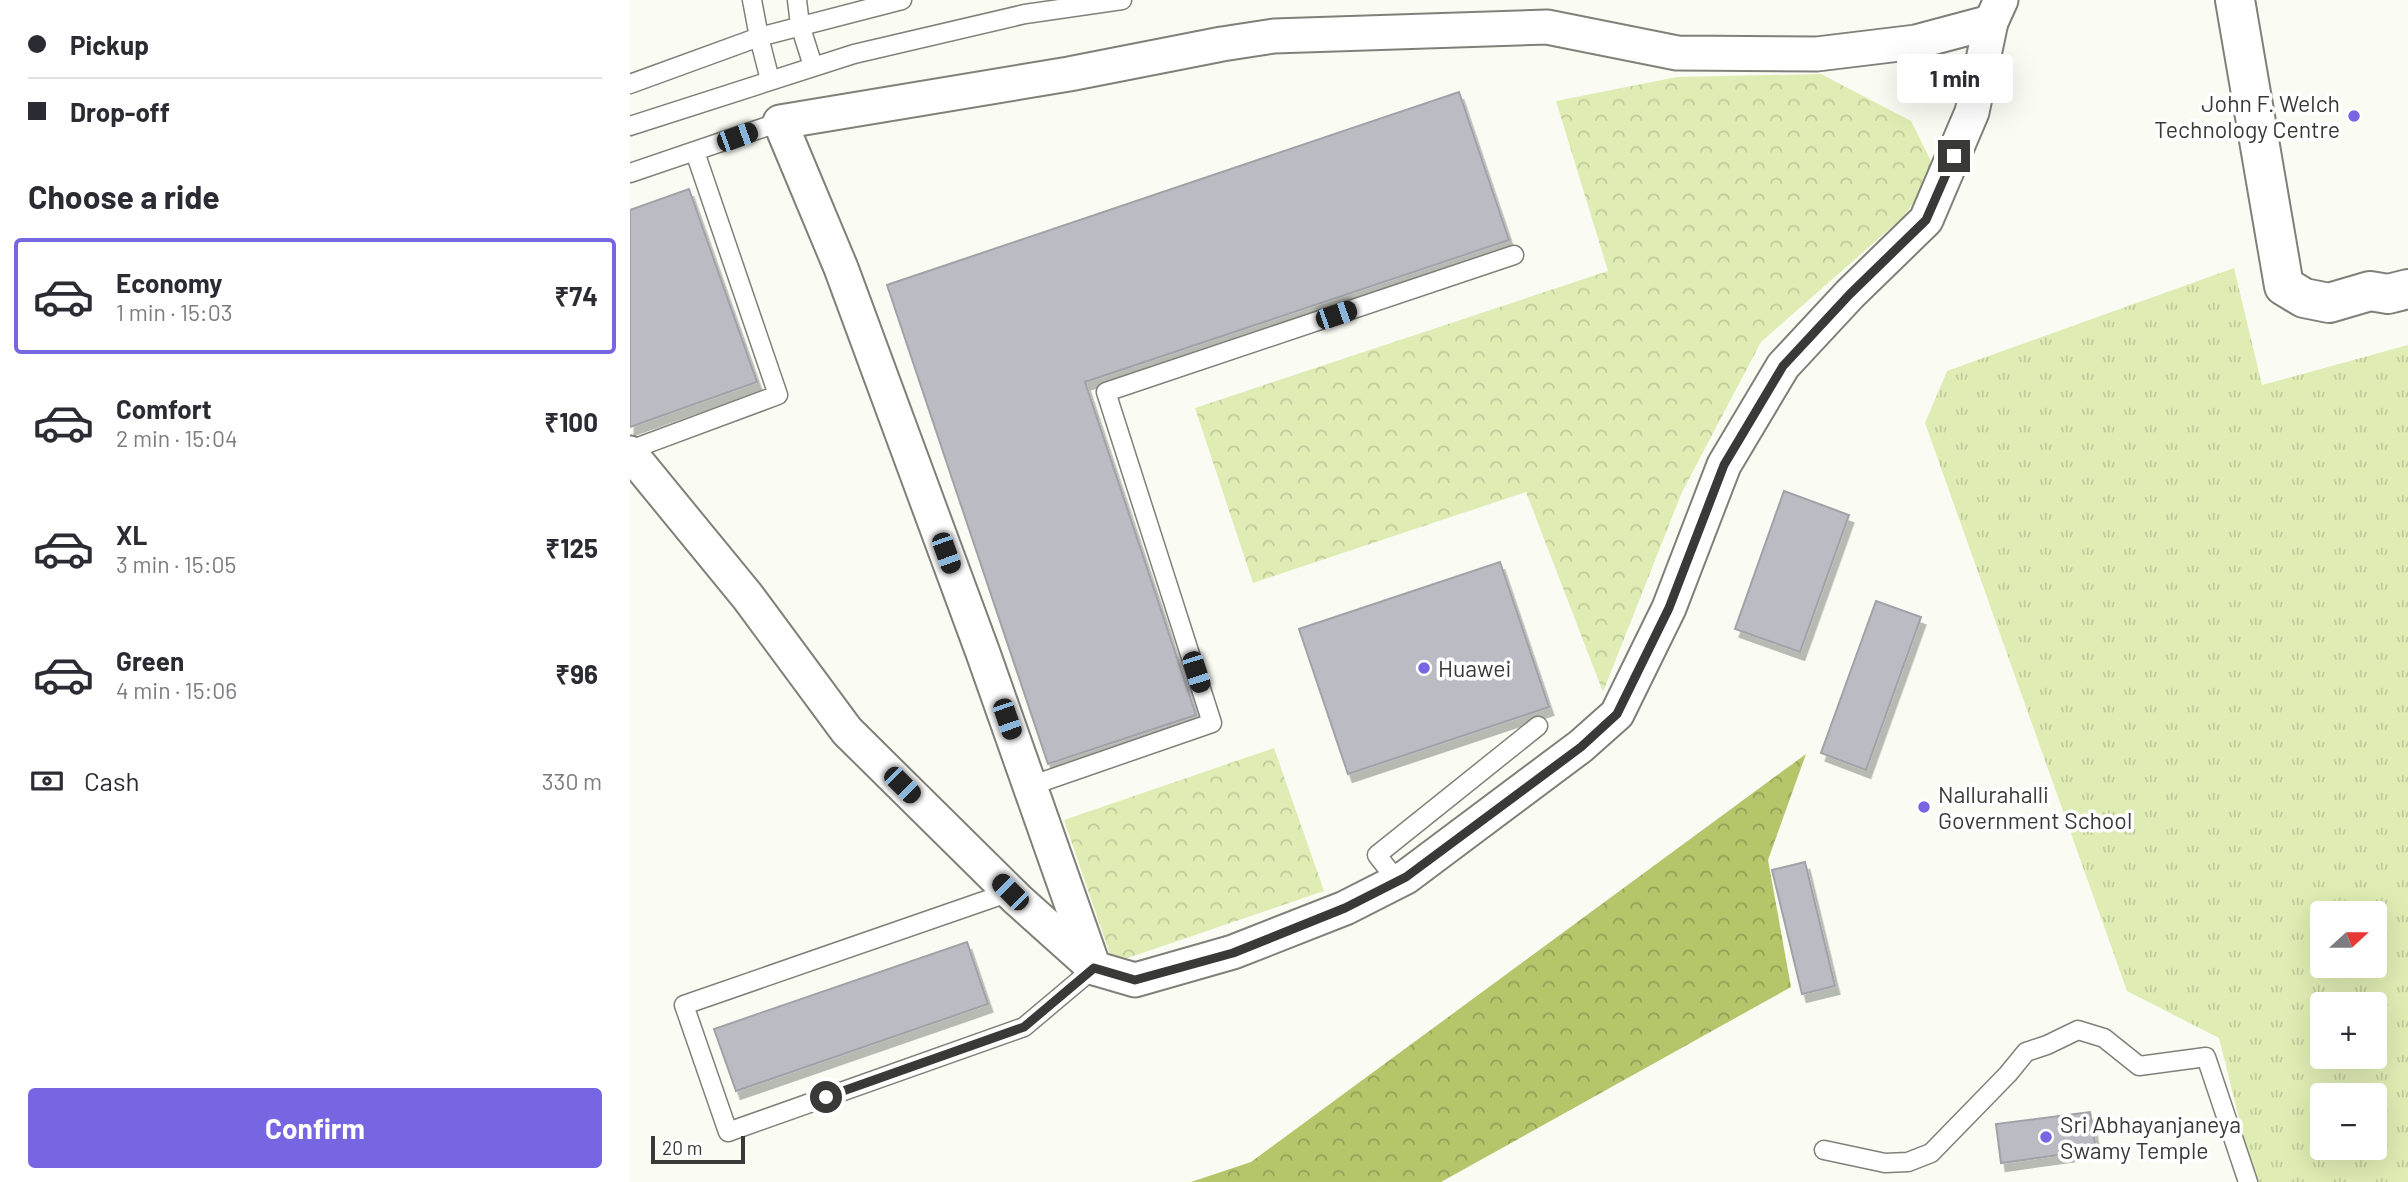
<!DOCTYPE html>
<meta charset="utf-8">
<style>
body{margin:0;font-family:Barlow,sans-serif;background:#f2f2f3;color:#2b2b33;height:100vh;display:flex;flex-direction:column;font-size:26px;white-space:nowrap}
*{box-sizing:border-box;margin:0}
p{font-size:23px;color:#7c7c81}
.icon{flex:none;width:38px;height:38px;fill:none;stroke:currentColor;stroke-width:2;stroke-linecap:round;stroke-linejoin:round}
.map{position:relative;flex:1;overflow:hidden}
.details{display:flex;flex-direction:column;background:#fff;width:630px}
.details>*{flex:none}
.top-card{display:grid;align-content:center;height:154px;padding:0 28px;background:#fff}
.needle{width:46px;rotate:69deg}
.tools{position:absolute;left:1680px;top:901px;display:grid;gap:14px}
.tools a{display:grid;place-items:center;width:77px;height:77px;border-radius:7px;background:#fff;box-shadow:0 7px 28px #0002;font-size:35px}
.scale{position:absolute;left:21px;bottom:18px;width:94px;box-sizing:border-box;padding-left:7px;border:4px solid #393a37;border-top:0;font-size:19px;line-height:24px;white-space:nowrap;color:#393a37;-webkit-text-stroke:5px #fff;paint-order:stroke}
.end{position:absolute;width:32px;height:32px;margin:-16px;border:9px solid #393a37;background:#fff;box-shadow:0 0 0 4px #fff}
.from{border-radius:50%}
.bubble{position:absolute;height:49px;border-radius:7px;background:#fff;box-shadow:0 7px 28px #0002;font-size:23px;font-weight:700;line-height:49px;text-align:center}
.car{position:absolute;width:21px;height:42px;margin:-21px -10px;border-radius:9px;box-shadow:0 0 5px 2px #0007;background:linear-gradient(#222 24%,#8ab4d8 0 40%,#222 0 76%,#8ab4d8 0 86%,#222 0)}
.top-card b{display:flex;align-items:center;gap:24px;height:66px;font-size:26px}
.top-card b+b{border-top:2px solid #e1e1e2}
.top-card i{width:18px;height:18px;background:#2b2b33}
ul{padding:0;list-style:none}
li{display:flex;align-items:center;gap:21px;height:116px;margin:0 14px 10px;padding:0 14px;border:4px solid transparent;border-radius:7px}
li div{flex:1}
li b{display:block;font-size:26px}
li em{font-style:normal;font-weight:700}
li.on{border-color:#7766e1}
li>.icon{width:63px;height:63px;stroke-width:1.5}
h2{padding:0 28px;font-size:32px;line-height:84px}
.pay{display:flex;align-items:center;gap:18px;height:77px;padding:0 28px;font-size:26px}
.pay p{margin-inline-start:auto}
.cta{display:flex;gap:14px;margin-top:auto;padding:14px 28px}
.cta a{flex:1;height:80px;border-radius:7px;background:#7766e1;color:#fff;font-size:28px;font-weight:700;line-height:80px;text-align:center}
main{display:flex;flex:1;min-height:0}
.map>svg:first-child{display:block}
</style>
<main>
<section class="details">
<div class="top-card">
<b><i class="from"></i>Pickup</b>
<b><i></i>Drop-off</b>
</div>
<h2>Choose a ride</h2>
<ul>
<li class="on"><svg class="icon" aria-label="car" viewBox="0 0 24 24"><path d="M5 17H2v-5l4-1 3-4h7l3 4 3 1v5h-3M9 17h6M6 11h13"/><circle cx="7" cy="17" r="2"/><circle cx="17" cy="17" r="2"/></svg><div><b>Economy</b><p>1 min · 15:03</p></div><em>₹74</em></li>
<li><svg class="icon" aria-label="car" viewBox="0 0 24 24"><path d="M5 17H2v-5l4-1 3-4h7l3 4 3 1v5h-3M9 17h6M6 11h13"/><circle cx="7" cy="17" r="2"/><circle cx="17" cy="17" r="2"/></svg><div><b>Comfort</b><p>2 min · 15:04</p></div><em>₹100</em></li>
<li><svg class="icon" aria-label="car" viewBox="0 0 24 24"><path d="M5 17H2v-5l4-1 3-4h7l3 4 3 1v5h-3M9 17h6M6 11h13"/><circle cx="7" cy="17" r="2"/><circle cx="17" cy="17" r="2"/></svg><div><b>XL</b><p>3 min · 15:05</p></div><em>₹125</em></li>
<li><svg class="icon" aria-label="car" viewBox="0 0 24 24"><path d="M5 17H2v-5l4-1 3-4h7l3 4 3 1v5h-3M9 17h6M6 11h13"/><circle cx="7" cy="17" r="2"/><circle cx="17" cy="17" r="2"/></svg><div><b>Green</b><p>4 min · 15:06</p></div><em>₹96</em></li>
</ul>
<div class="pay"><svg class="icon" aria-label="cash" viewBox="0 0 24 24"><path d="M3 7h18v10H3z"/><circle cx="12" cy="12" r="2"/></svg>Cash<p>330 m</p></div>
<div class="cta"><a>Confirm</a></div>
</section>
<div class="map">
<svg width="1778" height="1182" viewBox="0 0 1778 1182">
<defs>
<pattern id="grass-tufts" width="24" height="20" patternUnits="userSpaceOnUse" patternTransform="scale(1.75)"><rect width="24" height="20" fill="#dfecb3"/><path d="M3 7l-1-3M5 7V3M7 7l1-3M15 17l-1-3M17 17v-4M19 17l1-3" fill="none" stroke="#c0cb9b"/></pattern>
<pattern id="forest-crowns" width="20" height="18" patternUnits="userSpaceOnUse" patternTransform="scale(1.75)"><rect width="20" height="18" fill="#b4c56a"/><path d="M2 6a3 3 0 1 1 6 0M12 15a3 3 0 1 1 6 0" fill="none" stroke="#93a158"/></pattern>
<pattern id="park-crowns" width="20" height="18" patternUnits="userSpaceOnUse" patternTransform="scale(1.75)"><rect width="20" height="18" fill="#dfecb3"/><path d="M2 6a3 3 0 1 1 6 0M12 15a3 3 0 1 1 6 0" fill="none" stroke="#c0cb9b"/></pattern>
<filter id="shadow"><feDropShadow dx="4.5" dy="8" stdDeviation="0" flood-color="#0004"/></filter>
</defs>
<rect width="100%" height="100%" fill="#fafcf4"/>
<path fill="url(#grass-tufts)" fill-rule="evenodd" d="M 1604,268 L 1632,385 L 1778,345 L 1778,1182 L 1625,1182 L 1589,1038 L 1497,991 L 1295,423 L 1317,371 ZM 1692,914 L 1745,914 L 1745,966 L 1692,966 ZM 1692,1004 L 1745,1004 L 1745,1057 L 1692,1057 ZM 1692,1096 L 1745,1096 L 1745,1148 L 1692,1148 Z"/>
<path fill="url(#forest-crowns)" d="M 1176,754 L 1138,860 L 1161,987 L 811,1182 L 561,1182 L 621,1162 Z"/>
<g fill="url(#park-crowns)">
<path d="M 1191,74 L 1281,121 L 1307,173 L 1272,218 L 1131,342 L 1052,492 L 973,692 L 896,492 L 623,583 L 565,408 L 978,271 L 926,101 L 1047,77 Z"/>
<path d="M 644,748 L 694,891 L 483,963 L 434,820 Z"/>
</g>
<g fill="#bbbbc3" stroke="#a1a1a8" stroke-width="2" filter="url(#shadow)">
<path d="M 829,92 L 879,240 L 455,382 L 566,715 L 418,764 L 257,285 Z"/>
<path d="M 59,189 L 127,382 L 0,427 L 0,210 Z"/>
<path d="M 1154,491 L 1219,515 L 1170,652 L 1105,629 Z"/>
<path d="M 870,562 L 919,707 L 718,774 L 669,629 Z"/>
<path d="M 1246,601 L 1291,617 L 1236,770 L 1191,753 Z"/>
<path d="M 1175,862 L 1205,986 L 1172,994 L 1142,870 Z"/>
<path d="M 337,942 L 358,1004 L 106,1091 L 84,1029 Z"/>
<path d="M 1460,1112 L 1466,1150 L 1371,1163 L 1366,1124 Z"/>
</g>
<g fill="none" stroke-linecap="round" stroke-linejoin="round">
<defs>
<g id="lane">
<path d="M 122,0 L 129,37 L 140,80"/>
<path d="M 167,0 L 170,25 L 183,66"/>
<path d="M 0,84 L 129,37 L 272,0"/>
<path d="M 0,126 L 224,54 L 395,14 L 492,0"/>
<path d="M 0,173 L 150,122"/>
<path d="M 0,450 L 148,395 L 65,152"/>
<path d="M 400,786 L 582,723 L 476,392 L 884,255"/>
<path d="M 768,882 L 747,855 L 908,726"/>
<path d="M 380,892 L 54,1005 L 98,1132 L 394,1027 L 464,968"/>
<path d="M 1194,1150 L 1255,1163 L 1278,1162 L 1301,1153 L 1378,1074 L 1396,1052 L 1417,1045 L 1448,1030 L 1474,1038 L 1509,1066 L 1576,1057 L 1618,1182"/>
</g>
<g id="street">
<path d="M 0,453 L 118,597 L 217,731 L 387,899 L 464,968 L 505,980 L 603,952 L 715,908 L 776,877 L 951,746 L 987,714 L 1039,608 L 1094,465 L 1153,366 L 1220,294 L 1296,220 L 1342,112 L 1361,22 L 1371,0"/>
<path d="M 464,968 L 353,653 L 211,268 L 150,122 L 439,74 L 592,44 L 644,36 L 917,27 L 1047,53 L 1187,54 L 1286,42 L 1361,22"/>
</g>
<path id="secondary" d="M 1605,0 L 1654,286 L 1674,298 L 1699,303 L 1740,291 L 1758,294 L 1778,289"/>
</defs>
<use href="#lane" stroke="#7f8179" stroke-width="21"/>
<use href="#street" stroke="#7f8179" stroke-width="37"/>
<use href="#secondary" stroke="#7f8179" stroke-width="42"/>
<use href="#lane" stroke="#fff" stroke-width="18"/>
<use href="#street" stroke="#fff" stroke-width="33"/>
<use href="#secondary" stroke="#fff" stroke-width="38"/>
</g>
<g fill="none" stroke-linecap="round" stroke-linejoin="round">
<path stroke="#393a37" stroke-width="9" d="M 196,1097 L 394,1027 L 464,968 L 505,980 L 603,953 L 715,908 L 776,877 L 951,747 L 987,714 L 1039,608 L 1094,465 L 1153,366 L 1220,294 L 1296,220 L 1324,156"/>
</g>
<g fill="#7766e1" stroke="#fff" stroke-width="2.5">
<circle cx="1724" cy="116" r="7"/>
<circle cx="794" cy="668" r="7"/>
<circle cx="1294" cy="807" r="7"/>
<circle cx="1416" cy="1137" r="7"/>
</g>
<g text-anchor="middle" dominant-baseline="central" stroke-width="7" stroke-linejoin="round" paint-order="stroke">
<g font-size="23" fill="#393a37" stroke="#fff" text-anchor="start">
<text x="1710" y="103" text-anchor="end">John F. Welch<tspan x="1710" dy="26">Technology Centre</tspan></text>
<text x="808" y="668">Huawei</text>
<text x="1308" y="794">Nallurahalli<tspan x="1308" dy="26">Government School</tspan></text>
<text x="1430" y="1124">Sri Abhayanjaneya<tspan x="1430" dy="26">Swamy Temple</tspan></text>
</g>
</g>
</svg>
<div class="tools">
<a><svg class="needle" viewBox="-14 -14 28 28"><path d="M0-13l5 13h-10z" fill="#e53935"/><path d="M0 13l5-13h-10z" fill="#7c7c81"/></svg></a>
<a>+</a>
<a>−</a>
</div>
<div class="scale">20 m</div>
<i class="end from" style="left:196px;top:1097px"></i>
<i class="end" style="left:1324px;top:156px"></i>
<div class="bubble" style="left:1267px;top:54px;width:116px">1 min</div>
<i class="car" style="left:107px;top:137px;rotate:70deg"></i>
<i class="car" style="left:706px;top:315px;rotate:71deg"></i>
<i class="car" style="left:316px;top:553px;rotate:160deg"></i>
<i class="car" style="left:566px;top:672px;rotate:162deg"></i>
<i class="car" style="left:377px;top:719px;rotate:161deg"></i>
<i class="car" style="left:272px;top:785px;rotate:135deg"></i>
<i class="car" style="left:380px;top:892px;rotate:315deg"></i>
</div>
</main>
